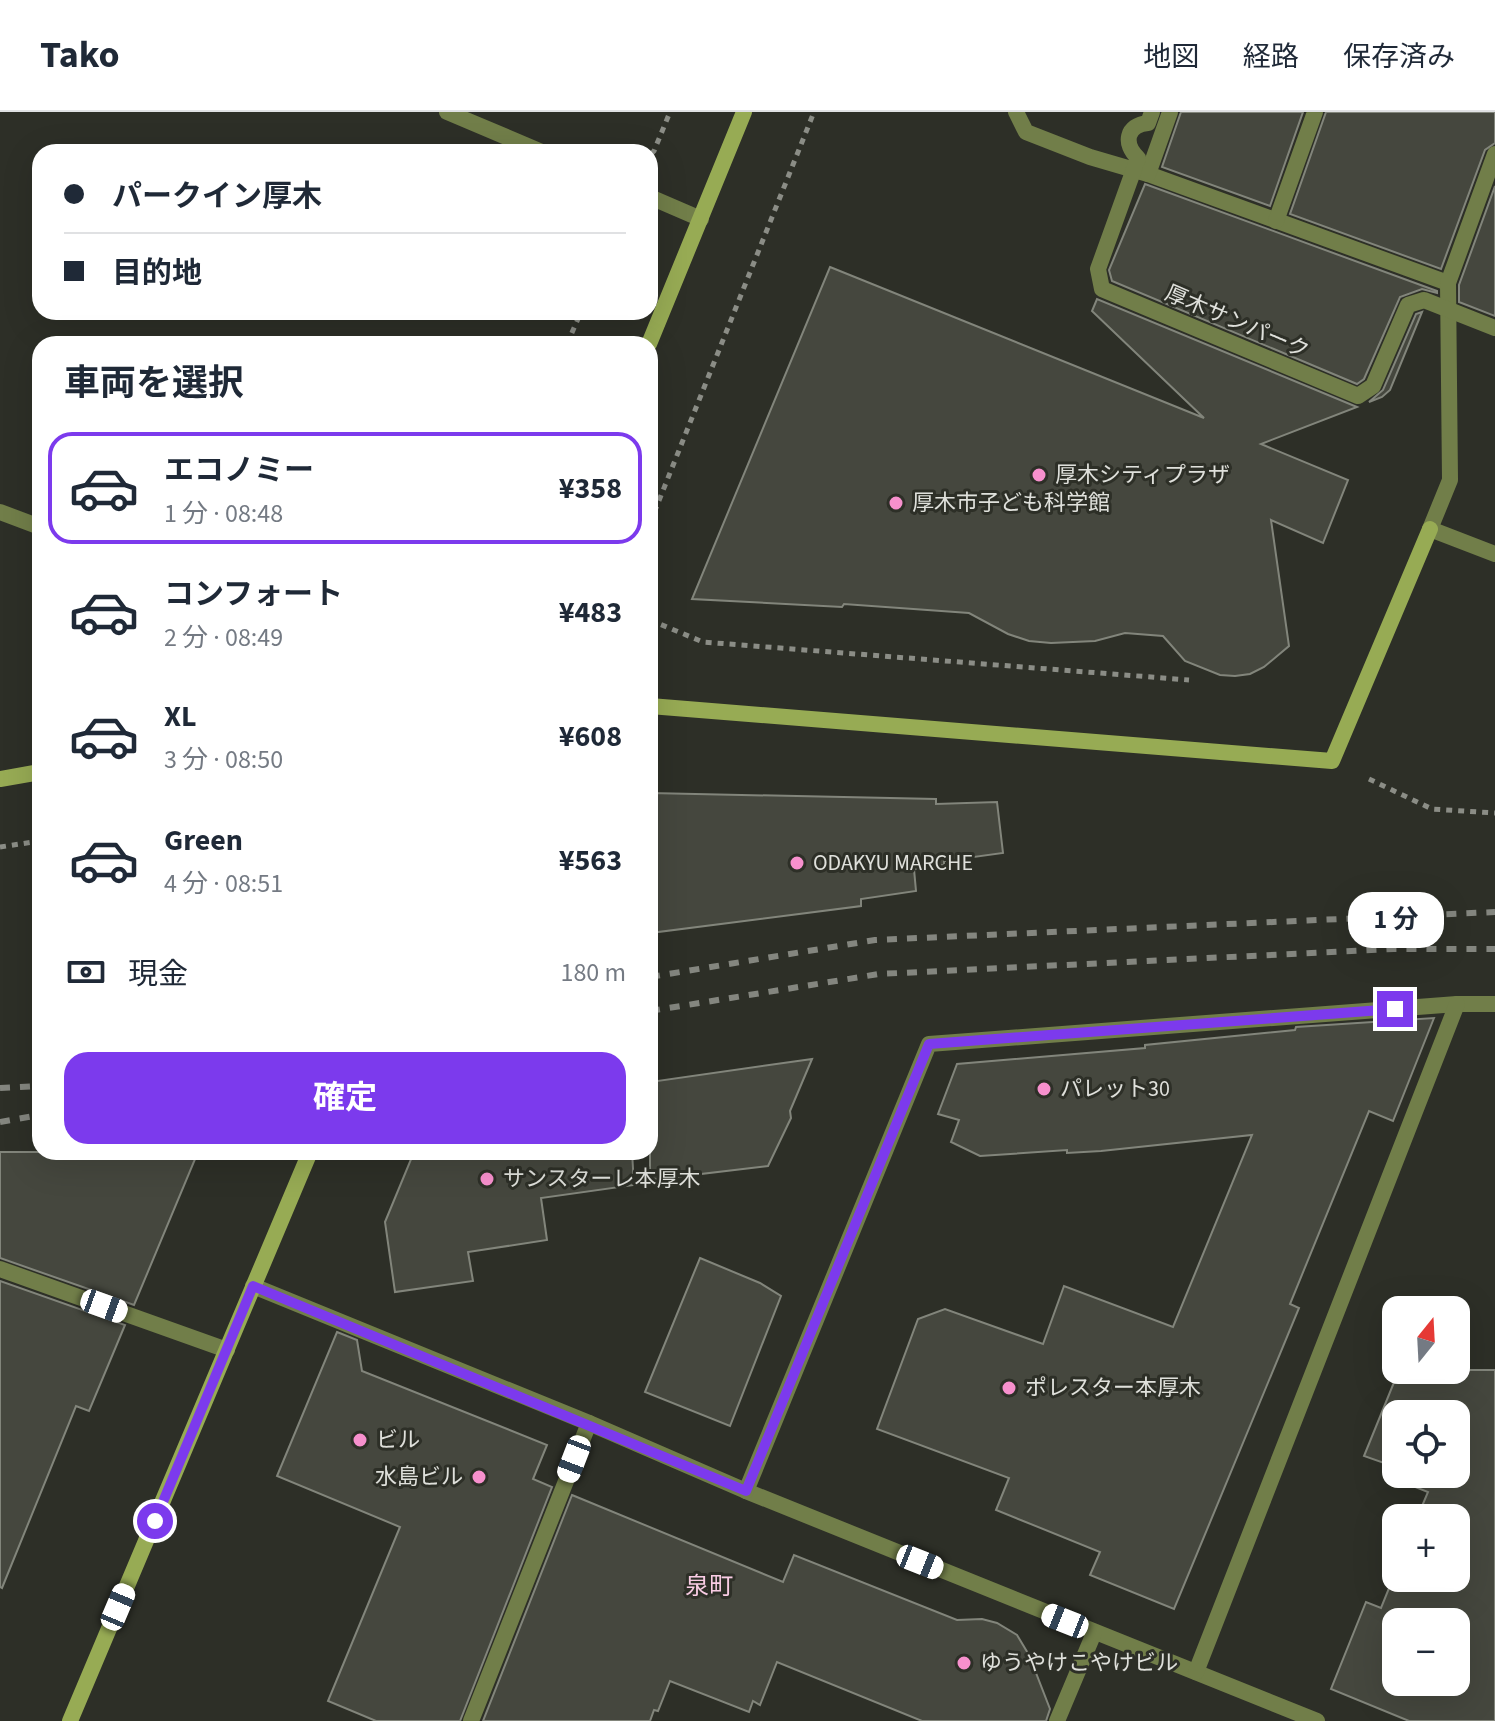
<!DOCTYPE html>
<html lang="ja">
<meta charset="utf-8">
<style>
body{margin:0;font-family:"Source Sans 3","Noto Sans JP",sans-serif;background:#f6f6f7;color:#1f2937;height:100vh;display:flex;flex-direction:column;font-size:30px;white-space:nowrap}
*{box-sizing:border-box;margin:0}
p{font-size:26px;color:#747a83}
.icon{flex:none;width:44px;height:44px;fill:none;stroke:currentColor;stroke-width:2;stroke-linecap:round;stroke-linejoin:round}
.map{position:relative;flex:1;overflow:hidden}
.drawer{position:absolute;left:32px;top:224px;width:626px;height:824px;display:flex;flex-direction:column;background:#fff;border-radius:24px;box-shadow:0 8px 32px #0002}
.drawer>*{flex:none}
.top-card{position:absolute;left:32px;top:32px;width:626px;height:176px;border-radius:24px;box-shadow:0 8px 32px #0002;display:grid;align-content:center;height:176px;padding:0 32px;background:#fff}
.needle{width:52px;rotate:18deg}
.fabs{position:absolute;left:1382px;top:1184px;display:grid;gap:16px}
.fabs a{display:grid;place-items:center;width:88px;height:88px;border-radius:16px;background:#fff;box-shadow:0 8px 32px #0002;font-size:40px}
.end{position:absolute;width:36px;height:36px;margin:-18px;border:10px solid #7c3aed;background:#fff;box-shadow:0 0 0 4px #fff}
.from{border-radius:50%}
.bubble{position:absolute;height:56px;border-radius:24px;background:#fff;box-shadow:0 8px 32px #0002;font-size:26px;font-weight:700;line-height:56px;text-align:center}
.car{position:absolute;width:24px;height:48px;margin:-24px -12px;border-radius:10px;box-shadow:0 0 6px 2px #0007;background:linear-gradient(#fff 24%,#345 0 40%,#fff 0 76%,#345 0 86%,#fff 0)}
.top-card b{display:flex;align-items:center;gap:28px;height:76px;font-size:30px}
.top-card b+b{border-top:2px solid #e0e1e3}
.top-card i{width:20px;height:20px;background:#1f2937}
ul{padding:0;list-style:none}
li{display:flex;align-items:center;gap:24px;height:112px;margin:0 16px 12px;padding:0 16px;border:4px solid transparent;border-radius:24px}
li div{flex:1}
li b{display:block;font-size:30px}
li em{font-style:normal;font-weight:700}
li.active{border-color:#7c3aed}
li>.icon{width:72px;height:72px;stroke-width:1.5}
h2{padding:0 32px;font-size:36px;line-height:96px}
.pay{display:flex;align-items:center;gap:20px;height:88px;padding:0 32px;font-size:30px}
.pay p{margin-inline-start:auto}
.action{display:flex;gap:16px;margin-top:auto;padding:16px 32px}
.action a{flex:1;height:92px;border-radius:24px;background:#7c3aed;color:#fff;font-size:32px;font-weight:700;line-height:92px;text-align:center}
header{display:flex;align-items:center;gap:48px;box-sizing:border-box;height:112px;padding:0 40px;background:#fff;border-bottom:2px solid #e0e1e3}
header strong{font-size:38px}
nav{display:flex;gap:44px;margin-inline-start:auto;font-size:28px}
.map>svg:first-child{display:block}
</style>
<header>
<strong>Tako</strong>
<nav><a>地図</a><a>経路</a><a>保存済み</a></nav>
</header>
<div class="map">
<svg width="1495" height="1609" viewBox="0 0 1495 1609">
<rect width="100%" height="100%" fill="#2d2f27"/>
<g fill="#45473e" stroke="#82857b" stroke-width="2" fill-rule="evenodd">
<path d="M 1181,0 L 1303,0 L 1270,94 L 1162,55 Z"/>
<path d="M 1326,0 L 1495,0 L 1495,31 L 1485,38 L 1441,157 L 1290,102 Z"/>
<path d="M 1145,72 L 1437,179 L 1437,181 L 1422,177 L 1400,185 L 1364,267 L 1357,272 L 1112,169 L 1109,158 Z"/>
<path d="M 1495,74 L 1495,204 L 1459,190 L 1459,173 Z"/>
<path d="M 830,155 L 1204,306 L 1092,199 L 1097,187 L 1357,295 L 1261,332 L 1348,368 L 1323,431 L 1271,408 L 1289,534 L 1264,555 L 1250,562 L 1235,564 L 1220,563 L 1185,549 L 1163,524 L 1125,521 L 1095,529 L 1051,531 L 1029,529 L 1008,522 L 969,501 L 844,492 L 842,495 L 692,487 Z"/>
<path d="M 1422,200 L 1390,278 L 1382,285 L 1369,290 L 1383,278 L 1416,202 Z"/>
<path d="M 650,681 L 936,687 L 936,692 L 997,690 L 1003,741 L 944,749 L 944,753 L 914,757 L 916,779 L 861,787 L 861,794 L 650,821 Z"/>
<path d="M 1434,906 L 1393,1009 L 1369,999 L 1290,1192 L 1299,1196 L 1174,1497 L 1090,1463 L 1100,1440 L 996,1398 L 1009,1366 L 877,1317 L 918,1207 L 945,1197 L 1043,1232 L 1064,1174 L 1173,1215 L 1252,1023 L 1101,1039 L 1067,1041 L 1067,1038 L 980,1044 L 951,1030 L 959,1008 L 938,1002 L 957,952 L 1145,936 L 1145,933 L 1295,918 L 1296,915 Z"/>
<path d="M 812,947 L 790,999 L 791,1006 L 768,1054 L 650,1068 L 650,970 Z"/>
<path d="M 0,1040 L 198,1040 L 134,1193 L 0,1146 Z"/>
<path d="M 414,1040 L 632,1040 L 634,1073 L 541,1086 L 547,1128 L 468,1140 L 473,1169 L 395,1180 L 385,1110 Z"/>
<path d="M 700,1146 L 760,1171 L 781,1184 L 730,1314 L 645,1280 Z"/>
<path d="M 0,1169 L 125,1213 L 89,1299 L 76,1294 L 2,1476 L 0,1475 Z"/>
<path d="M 337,1220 L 357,1228 L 362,1259 L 547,1333 L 533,1367 L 552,1375 L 460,1609 L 376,1609 L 328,1589 L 400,1415 L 277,1364 Z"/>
<path d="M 1399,1258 L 1495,1258 L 1495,1609 L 1409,1609 L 1331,1577 L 1366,1490 L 1381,1496 L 1396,1459 L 1396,1466 L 1456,1466 L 1456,1406 L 1417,1406 L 1428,1380 L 1385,1363 L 1390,1353 L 1364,1344 ZM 1396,1302 L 1456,1302 L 1456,1362 L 1396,1362 ZM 1396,1510 L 1456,1510 L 1456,1570 L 1396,1570 Z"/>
<path d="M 572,1383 L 783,1470 L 794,1443 L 957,1508 L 982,1507 L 997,1511 L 1017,1523 L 1029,1543 L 1050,1597 L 1046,1609 L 922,1609 L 777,1550 L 760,1593 L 753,1589 L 749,1600 L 670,1569 L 658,1599 L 654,1598 L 650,1609 L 483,1609 Z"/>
</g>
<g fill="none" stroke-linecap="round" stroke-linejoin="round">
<g stroke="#8b8d86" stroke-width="5" stroke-dasharray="6 6" stroke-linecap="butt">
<path d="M 651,42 L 654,39 L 670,0"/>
<path d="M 567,232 L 581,200"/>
<path d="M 650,411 L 814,0"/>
<path d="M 650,508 L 703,530 L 1189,568"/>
<path d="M 1369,667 L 1432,697 L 1495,701"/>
<path d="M 0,735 L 40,729"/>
</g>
<g stroke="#717e49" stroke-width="16">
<path d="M 1016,0 L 1026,20 L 1090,45 L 1148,62 L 1448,171"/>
<path d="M 1148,62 L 1170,0"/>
<path d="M 1276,109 L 1315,0"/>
<path d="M 1430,417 L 1450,368 L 1448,171 L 1495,42"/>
</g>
<g stroke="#717e49" stroke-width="16">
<path d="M 447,0 L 542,40"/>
<path d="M 1152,0 L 1148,11 C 1126,13 1123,32 1138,46 L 1098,157 L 1102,177 L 1358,284 L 1373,274 L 1408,193 L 1424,188 L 1495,216"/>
<path d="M 650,85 L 701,107"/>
<path d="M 0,400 L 40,415"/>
<path d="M 1430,417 L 1495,442"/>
<path d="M 0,1157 L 227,1238"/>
<path d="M 253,1174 L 589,1311 L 746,1379 L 1317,1609"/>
<path d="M 746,1379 L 929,932 L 1457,892 L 1495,892"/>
<path d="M 1196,1560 L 1457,892"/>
<path d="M 471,1609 L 589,1311"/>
<path d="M 1057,1609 L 1094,1521"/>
</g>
<g stroke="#97ab54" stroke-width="16">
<path d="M 649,232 L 744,0"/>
<path d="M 650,594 L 1332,649 L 1430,417"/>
<path d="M 0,667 L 40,660"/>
<path d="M 70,1609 L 310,1040"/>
</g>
<g stroke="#84867f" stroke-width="6" stroke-dasharray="10 10" stroke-linecap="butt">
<path d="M 650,865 L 875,828 L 1495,800"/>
<path d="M 650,899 L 879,862 L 1394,837 L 1495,837"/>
<path d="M 0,976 L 40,974"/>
<path d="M 0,1010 L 40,1003"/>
</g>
</g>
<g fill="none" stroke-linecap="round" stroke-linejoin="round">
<path stroke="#7c3aed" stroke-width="10" d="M 155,1409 L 253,1174 L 746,1379 L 929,932 L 1395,897"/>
</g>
<g fill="#f790cd" stroke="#2d2f27" stroke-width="3">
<circle cx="1039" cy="363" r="8"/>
<circle cx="896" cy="391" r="8"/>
<circle cx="797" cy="751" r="8"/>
<circle cx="1044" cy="977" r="8"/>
<circle cx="487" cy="1067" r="8"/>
<circle cx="1009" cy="1276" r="8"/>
<circle cx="360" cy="1328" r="8"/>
<circle cx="479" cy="1365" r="8"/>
<circle cx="964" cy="1551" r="8"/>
</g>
<g text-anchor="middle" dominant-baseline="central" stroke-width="6" stroke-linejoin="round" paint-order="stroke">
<g font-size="22" fill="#dfe0db" stroke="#2d2f27">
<text transform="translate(1237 210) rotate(23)">厚木サンパーク</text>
</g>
<g font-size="22" fill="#dfe0db" stroke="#2d2f27" text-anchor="start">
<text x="1055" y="363">厚木シティプラザ</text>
<text x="912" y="391">厚木市子ども科学館</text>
<text x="813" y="751">ODAKYU MARCHE</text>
<text x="1060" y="977">パレット30</text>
<text x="503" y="1067">サンスターレ本厚木</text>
<text x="1025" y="1276">ポレスター本厚木</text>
<text x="376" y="1328">ビル</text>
<text x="463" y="1365" text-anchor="end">水島ビル</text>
<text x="980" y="1551">ゆうやけこやけビル</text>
</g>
<g font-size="24" fill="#f9cce4" stroke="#2d2f27">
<text x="709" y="1474">泉町</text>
</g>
</g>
</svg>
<div class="fabs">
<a><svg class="needle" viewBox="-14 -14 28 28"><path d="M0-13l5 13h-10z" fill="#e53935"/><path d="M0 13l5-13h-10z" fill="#747a83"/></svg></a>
<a><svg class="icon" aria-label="locate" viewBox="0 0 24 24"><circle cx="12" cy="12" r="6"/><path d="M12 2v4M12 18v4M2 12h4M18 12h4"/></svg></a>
<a>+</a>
<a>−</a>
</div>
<i class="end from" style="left:155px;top:1409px"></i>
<i class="end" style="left:1395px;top:897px"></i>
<div class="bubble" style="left:1348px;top:780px;width:96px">1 分</div>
<i class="car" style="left:104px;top:1194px;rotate:110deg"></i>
<i class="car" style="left:574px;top:1347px;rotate:201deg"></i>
<i class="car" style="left:920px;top:1450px;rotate:112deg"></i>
<i class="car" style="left:118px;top:1495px;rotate:23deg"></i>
<i class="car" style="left:1065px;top:1509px;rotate:292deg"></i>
<div class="top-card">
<b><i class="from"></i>パークイン厚木</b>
<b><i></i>目的地</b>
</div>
<section class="drawer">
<h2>車両を選択</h2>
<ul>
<li class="active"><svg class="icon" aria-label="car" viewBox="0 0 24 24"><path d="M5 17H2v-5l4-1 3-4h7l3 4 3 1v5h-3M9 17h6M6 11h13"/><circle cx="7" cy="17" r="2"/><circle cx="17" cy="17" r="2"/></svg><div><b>エコノミー</b><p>1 分 · 08:48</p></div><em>¥358</em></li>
<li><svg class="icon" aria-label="car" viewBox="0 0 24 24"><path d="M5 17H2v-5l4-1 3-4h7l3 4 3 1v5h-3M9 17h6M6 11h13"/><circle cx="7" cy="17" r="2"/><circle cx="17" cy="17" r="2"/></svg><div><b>コンフォート</b><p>2 分 · 08:49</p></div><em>¥483</em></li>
<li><svg class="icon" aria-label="car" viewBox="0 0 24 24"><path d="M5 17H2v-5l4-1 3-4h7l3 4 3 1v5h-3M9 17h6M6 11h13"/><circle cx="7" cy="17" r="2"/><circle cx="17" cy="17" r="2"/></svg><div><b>XL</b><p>3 分 · 08:50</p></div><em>¥608</em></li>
<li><svg class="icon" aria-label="car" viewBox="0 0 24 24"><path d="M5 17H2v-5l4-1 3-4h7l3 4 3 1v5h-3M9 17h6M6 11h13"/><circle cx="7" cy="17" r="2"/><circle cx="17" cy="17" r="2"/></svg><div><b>Green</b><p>4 分 · 08:51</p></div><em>¥563</em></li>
</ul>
<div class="pay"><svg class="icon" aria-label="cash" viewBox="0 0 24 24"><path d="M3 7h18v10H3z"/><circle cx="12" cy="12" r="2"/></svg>現金<p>180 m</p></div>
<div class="action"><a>確定</a></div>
</section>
</div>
